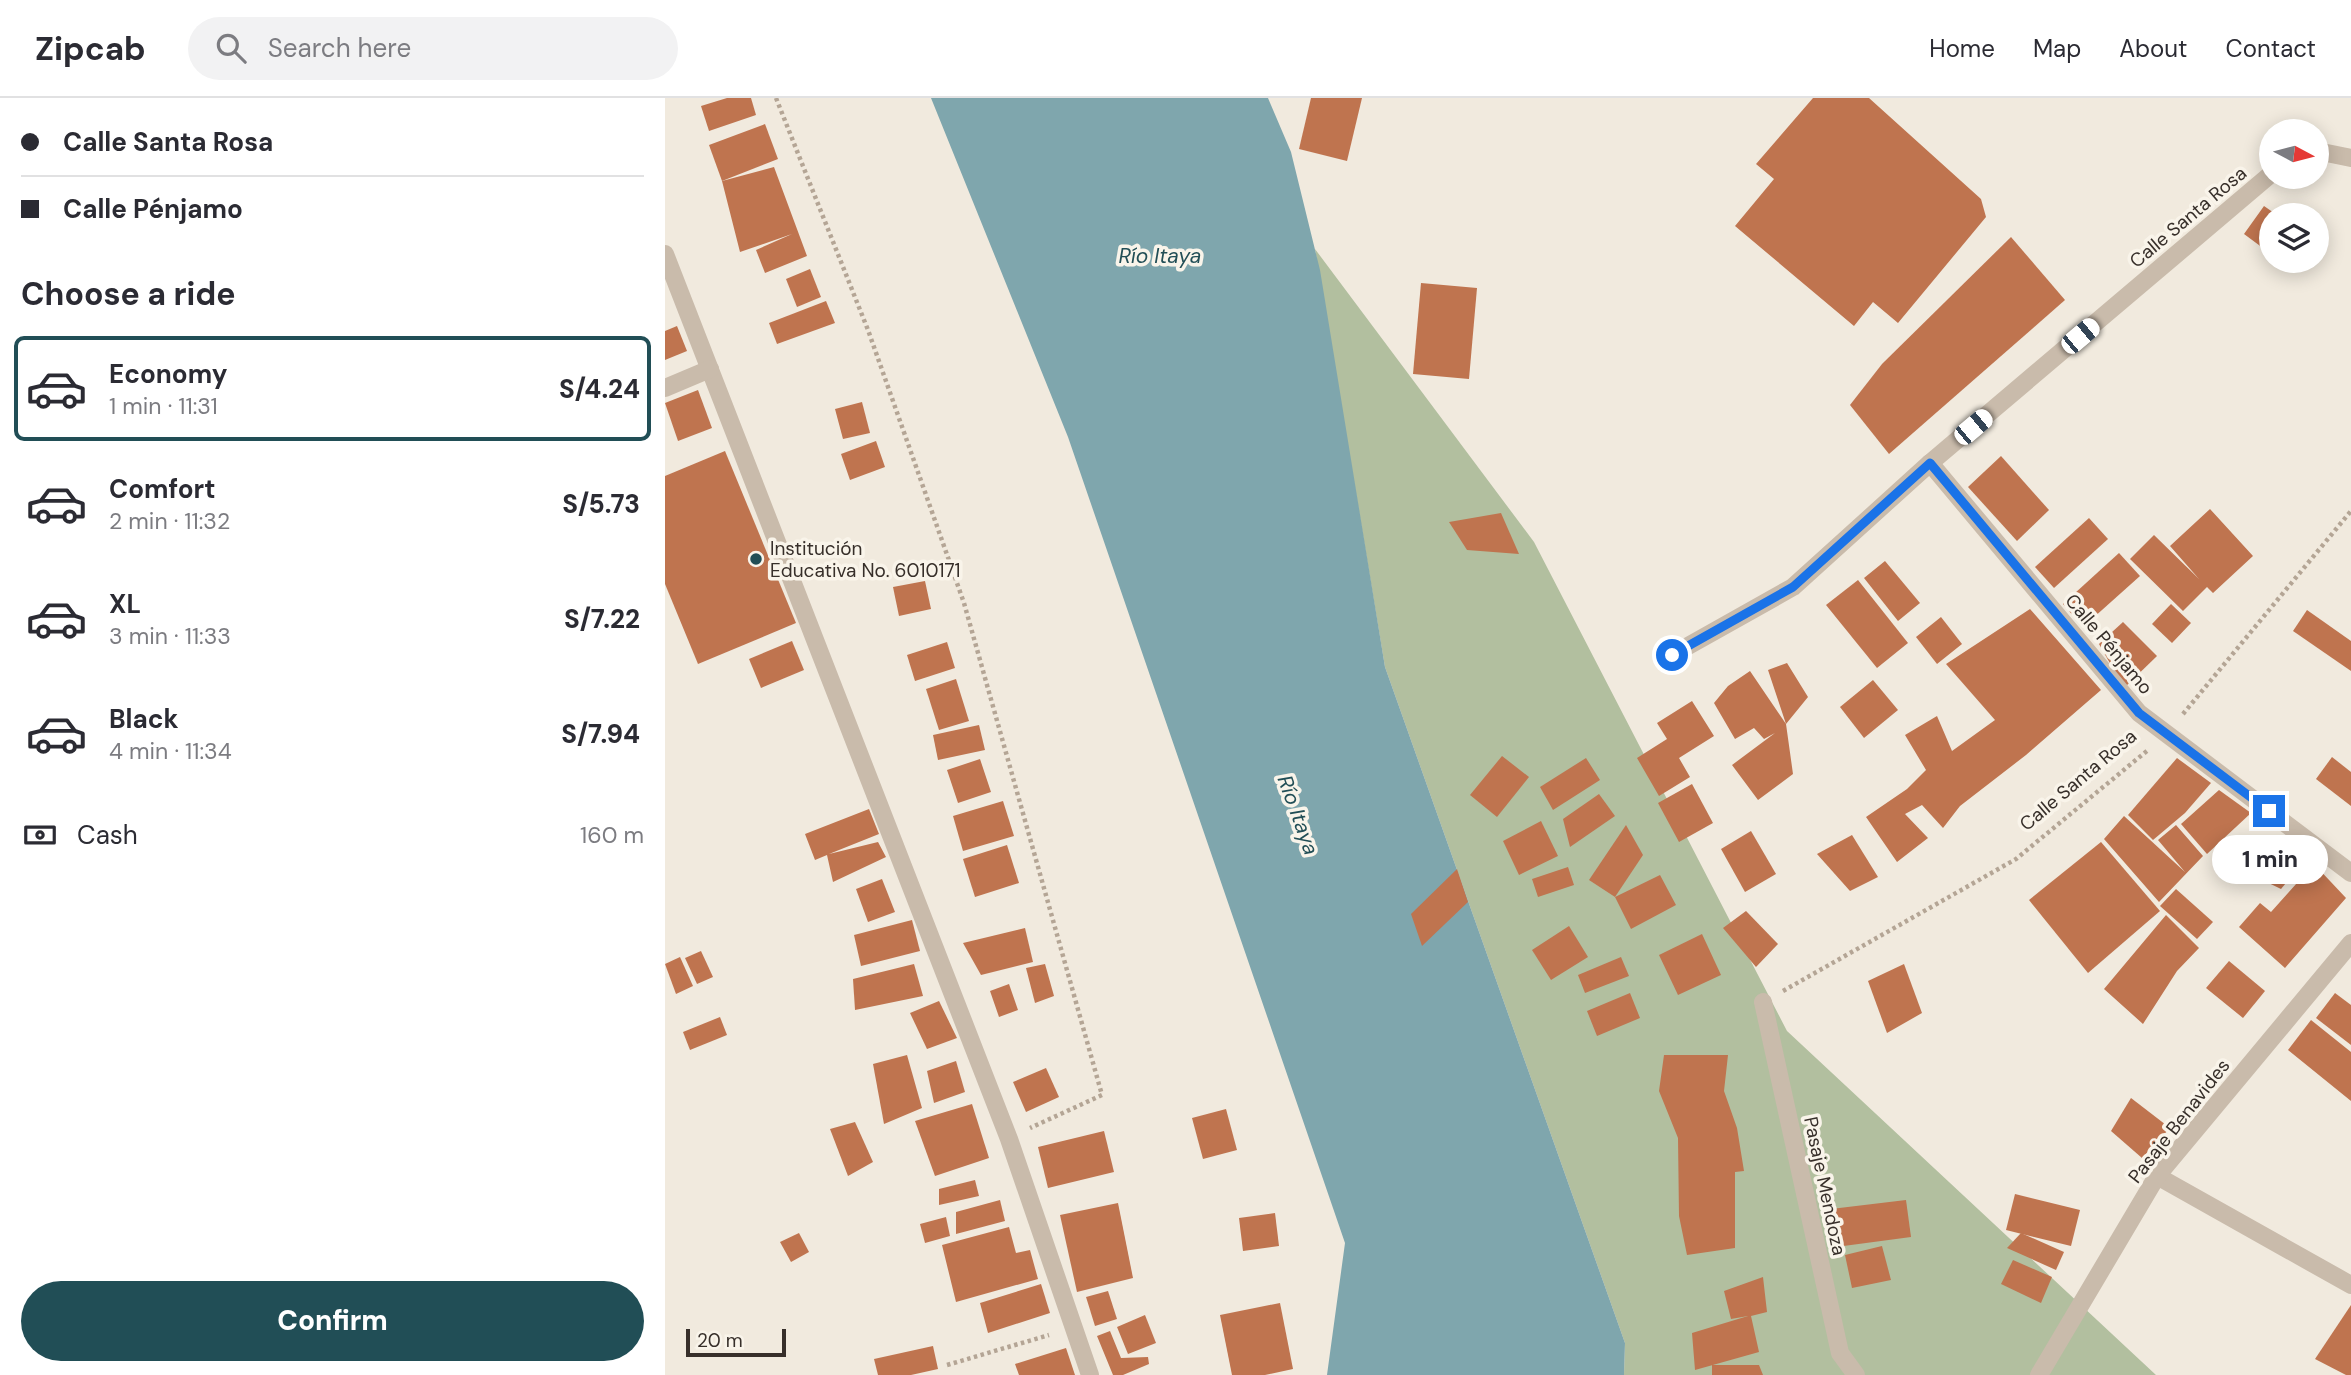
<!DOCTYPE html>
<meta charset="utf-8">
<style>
body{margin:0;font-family:"DM Sans",sans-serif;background:#f2f2f3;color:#2b2b33;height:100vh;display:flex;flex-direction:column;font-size:26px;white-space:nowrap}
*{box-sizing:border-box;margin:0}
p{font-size:23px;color:#7c7c81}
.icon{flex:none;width:38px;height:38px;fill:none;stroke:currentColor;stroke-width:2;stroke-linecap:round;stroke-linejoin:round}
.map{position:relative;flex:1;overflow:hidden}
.side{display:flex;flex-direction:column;background:#fff;width:665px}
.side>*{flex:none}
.hud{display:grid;align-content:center;height:154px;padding:0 21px;background:#fff}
.needle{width:46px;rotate:97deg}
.tools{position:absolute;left:1594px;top:21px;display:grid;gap:14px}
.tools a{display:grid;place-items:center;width:70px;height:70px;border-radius:50%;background:#fff;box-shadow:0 4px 18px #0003;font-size:35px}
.scale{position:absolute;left:21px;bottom:18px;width:100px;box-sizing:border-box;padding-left:7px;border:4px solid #372f2a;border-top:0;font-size:19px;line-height:24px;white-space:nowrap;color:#372f2a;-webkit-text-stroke:5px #f9f4ea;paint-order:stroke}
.end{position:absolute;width:32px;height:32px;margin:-16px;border:9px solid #1a73e8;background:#fff;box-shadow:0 0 0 4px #fff}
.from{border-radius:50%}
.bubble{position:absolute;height:49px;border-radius:24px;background:#fff;box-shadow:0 4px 18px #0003;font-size:23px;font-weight:800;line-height:49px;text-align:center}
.car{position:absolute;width:21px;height:42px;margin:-21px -10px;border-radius:9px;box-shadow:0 0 5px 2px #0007;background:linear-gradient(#fff 24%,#345 0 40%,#fff 0 76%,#345 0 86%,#fff 0)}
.hud b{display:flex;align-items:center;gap:24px;height:66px;font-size:26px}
.hud b+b{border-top:2px solid #e1e1e2}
.hud i{width:18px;height:18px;background:#2b2b33}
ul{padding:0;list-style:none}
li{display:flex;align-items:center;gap:21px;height:105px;margin:0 14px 10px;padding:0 7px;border:4px solid transparent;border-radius:10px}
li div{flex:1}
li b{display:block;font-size:26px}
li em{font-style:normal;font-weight:800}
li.selected{border-color:#214e56}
li>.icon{width:63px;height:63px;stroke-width:1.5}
h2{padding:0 21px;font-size:32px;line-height:84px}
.pay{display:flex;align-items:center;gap:18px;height:77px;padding:0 21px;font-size:26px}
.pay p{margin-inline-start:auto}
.button{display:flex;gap:14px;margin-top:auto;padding:14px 21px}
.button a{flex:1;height:80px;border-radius:42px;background:#214e56;color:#fff;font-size:28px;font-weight:800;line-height:80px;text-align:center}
header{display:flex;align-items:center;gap:42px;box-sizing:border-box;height:98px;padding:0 35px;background:#fff;border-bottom:2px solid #e1e1e2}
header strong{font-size:33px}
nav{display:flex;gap:38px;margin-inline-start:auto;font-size:24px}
.search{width:490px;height:63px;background:#f2f2f3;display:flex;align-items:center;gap:18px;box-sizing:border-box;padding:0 24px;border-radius:38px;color:#7c7c81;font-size:26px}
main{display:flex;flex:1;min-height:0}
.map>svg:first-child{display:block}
</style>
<header>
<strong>Zipcab</strong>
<div class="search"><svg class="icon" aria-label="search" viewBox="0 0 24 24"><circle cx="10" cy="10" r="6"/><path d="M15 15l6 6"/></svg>Search here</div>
<nav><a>Home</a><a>Map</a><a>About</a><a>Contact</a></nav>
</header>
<main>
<section class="side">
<div class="hud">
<b><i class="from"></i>Calle Santa Rosa</b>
<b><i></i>Calle Pénjamo</b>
</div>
<h2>Choose a ride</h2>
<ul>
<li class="selected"><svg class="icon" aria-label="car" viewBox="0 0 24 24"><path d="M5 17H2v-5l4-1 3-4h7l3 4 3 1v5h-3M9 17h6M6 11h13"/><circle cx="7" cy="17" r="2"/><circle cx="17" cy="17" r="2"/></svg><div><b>Economy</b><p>1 min · 11:31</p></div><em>S/4.24</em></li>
<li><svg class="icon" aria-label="car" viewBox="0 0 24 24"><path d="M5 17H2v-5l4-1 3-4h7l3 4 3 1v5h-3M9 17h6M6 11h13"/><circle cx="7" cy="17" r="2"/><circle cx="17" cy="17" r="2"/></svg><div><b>Comfort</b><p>2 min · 11:32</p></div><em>S/5.73</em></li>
<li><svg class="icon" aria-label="car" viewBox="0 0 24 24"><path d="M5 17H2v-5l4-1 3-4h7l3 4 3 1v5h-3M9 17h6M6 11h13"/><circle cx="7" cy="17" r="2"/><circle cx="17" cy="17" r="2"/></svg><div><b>XL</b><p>3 min · 11:33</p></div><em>S/7.22</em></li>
<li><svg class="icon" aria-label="car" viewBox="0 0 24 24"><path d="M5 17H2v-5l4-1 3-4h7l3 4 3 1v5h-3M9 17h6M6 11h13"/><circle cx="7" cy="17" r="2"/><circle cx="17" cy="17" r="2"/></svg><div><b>Black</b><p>4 min · 11:34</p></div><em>S/7.94</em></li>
</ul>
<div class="pay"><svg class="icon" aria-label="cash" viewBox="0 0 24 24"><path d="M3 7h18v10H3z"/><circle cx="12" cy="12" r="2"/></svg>Cash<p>160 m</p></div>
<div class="button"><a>Confirm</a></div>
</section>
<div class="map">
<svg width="1686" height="1277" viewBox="0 0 1686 1277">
<rect width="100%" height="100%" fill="#f1eade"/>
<path fill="#b2bf9f" d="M 650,151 L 869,444 L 1122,933 L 1491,1277 L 959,1277 L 960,1245 L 720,569 Z"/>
<path fill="#7fa6ad" d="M 266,0 L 603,0 L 626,54 L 655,172 L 720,569 L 960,1245 L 959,1277 L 662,1277 L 680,1145 L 403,339 Z"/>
<g fill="#bf744f">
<path d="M 62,0 L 86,0 L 91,17 L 44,33 L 36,8 Z"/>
<path d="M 646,0 L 697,0 L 682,63 L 634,51 Z"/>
<path d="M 1148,0 L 1204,0 L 1316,101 L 1321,119 L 1233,225 L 1208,204 L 1189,228 L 1070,128 L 1109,81 L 1091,66 Z"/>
<path d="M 100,26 L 113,61 L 57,83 L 44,47 Z"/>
<path d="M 109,69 L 142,158 L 100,175 L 91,152 L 127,136 L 75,154 L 57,83 Z"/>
<path d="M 1599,108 L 1612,117 L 1606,117 L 1606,156 L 1579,136 Z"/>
<path d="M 1346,139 L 1400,202 L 1224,356 L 1185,307 L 1217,266 Z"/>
<path d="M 145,171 L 156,199 L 132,209 L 121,181 Z"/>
<path d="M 756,185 L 812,190 L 804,281 L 748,276 Z"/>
<path d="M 161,203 L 170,225 L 112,246 L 104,225 Z"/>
<path d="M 12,228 L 22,253 L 0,262 L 0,233 Z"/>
<path d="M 33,292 L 47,330 L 13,343 L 0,305 Z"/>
<path d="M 197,304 L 205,335 L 178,341 L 170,311 Z"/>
<path d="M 211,343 L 220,369 L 185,382 L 176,356 Z"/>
<path d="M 60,353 L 131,525 L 33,566 L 0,486 L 0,378 Z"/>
<path d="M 1336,358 L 1384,412 L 1352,443 L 1303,389 Z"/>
<path d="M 1545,411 L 1588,458 L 1548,495 L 1542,489 L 1518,513 L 1465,461 L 1489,437 L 1534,481 L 1505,448 Z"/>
<path d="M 836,415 L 854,456 L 802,452 L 784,424 Z"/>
<path d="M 1424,420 L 1443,441 L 1389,490 L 1370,469 Z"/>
<path d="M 1454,455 L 1475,478 L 1418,529 L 1398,506 Z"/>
<path d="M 1220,463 L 1255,505 L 1233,523 L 1199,480 Z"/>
<path d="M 1193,482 L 1243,545 L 1212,570 L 1161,507 Z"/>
<path d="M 260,483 L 266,511 L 234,518 L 228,489 Z"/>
<path d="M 1506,506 L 1526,525 L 1507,545 L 1487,526 Z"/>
<path d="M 1365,511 L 1436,592 L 1361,657 L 1295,708 L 1278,730 L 1257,707 L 1240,716 L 1263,740 L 1232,764 L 1201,719 L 1242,691 L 1261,672 L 1240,637 L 1272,618 L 1287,653 L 1330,622 L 1281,566 Z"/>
<path d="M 1642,512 L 1686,543 L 1686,573 L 1628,533 Z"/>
<path d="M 1276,519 L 1297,546 L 1272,566 L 1251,539 Z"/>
<path d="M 1458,524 L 1492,558 L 1459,590 L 1434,546 Z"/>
<path d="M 127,543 L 139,572 L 96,590 L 84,561 Z"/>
<path d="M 282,544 L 290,570 L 250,583 L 242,557 Z"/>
<path d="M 1122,565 L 1143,599 L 1121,626 L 1128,676 L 1093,702 L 1067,667 L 1110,635 L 1099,641 L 1089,630 L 1070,641 L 1049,605 L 1063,588 L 1085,573 L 1121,626 L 1103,572 Z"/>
<path d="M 291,581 L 304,623 L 274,632 L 261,591 Z"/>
<path d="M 1208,582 L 1233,612 L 1199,640 L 1175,609 Z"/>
<path d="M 1027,603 L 1049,638 L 1014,660 L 1025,679 L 994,698 L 972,660 L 1002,641 L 992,625 Z"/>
<path d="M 314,627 L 320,652 L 273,662 L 268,637 Z"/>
<path d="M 837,658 L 864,679 L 832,719 L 805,697 Z"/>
<path d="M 1667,659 L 1686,674 L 1686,708 L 1651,681 Z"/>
<path d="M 921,660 L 935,682 L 888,712 L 875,689 Z"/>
<path d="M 1512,660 L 1546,685 L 1520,715 L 1488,742 L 1463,717 Z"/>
<path d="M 315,661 L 326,694 L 293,705 L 282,672 Z"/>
<path d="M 1027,686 L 1048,725 L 1014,744 L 993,705 Z"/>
<path d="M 1554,692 L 1586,715 L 1542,756 L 1516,726 Z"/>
<path d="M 934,696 L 950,718 L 905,749 L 898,721 Z"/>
<path d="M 338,703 L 349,738 L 298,753 L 288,718 Z"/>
<path d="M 204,711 L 214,736 L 164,756 L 213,744 L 221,759 L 168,784 L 162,757 L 150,762 L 140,736 Z"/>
<path d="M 1459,718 L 1520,774 L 1493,742 L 1511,727 L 1538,758 L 1494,804 L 1439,741 Z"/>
<path d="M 876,723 L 893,758 L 854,777 L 838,743 Z"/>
<path d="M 961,727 L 978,757 L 950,799 L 924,782 Z"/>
<path d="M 1086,733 L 1111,776 L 1080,794 L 1056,751 Z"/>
<path d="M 1187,737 L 1213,779 L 1185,793 L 1152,756 Z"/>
<path d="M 1621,741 L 1643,758 L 1616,791 L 1583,775 Z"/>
<path d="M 1436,744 L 1495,813 L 1423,875 L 1364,802 Z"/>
<path d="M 342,747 L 354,785 L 310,799 L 298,761 Z"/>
<path d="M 1649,766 L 1681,800 L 1620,870 L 1574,829 L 1595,805 L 1606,814 Z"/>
<path d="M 903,769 L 909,787 L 873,799 L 867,781 Z"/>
<path d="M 792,771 L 803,804 L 757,848 L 746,816 Z"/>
<path d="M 995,777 L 1011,807 L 966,831 L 950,799 Z"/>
<path d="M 217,781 L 230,814 L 203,824 L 191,791 Z"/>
<path d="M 1511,791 L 1548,824 L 1532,841 L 1495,808 Z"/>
<path d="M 1081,813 L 1113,846 L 1091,869 L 1058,830 Z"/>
<path d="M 1501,817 L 1534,850 L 1512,873 L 1478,926 L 1439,891 Z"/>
<path d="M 247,822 L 255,853 L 196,868 L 189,837 Z"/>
<path d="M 904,828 L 923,859 L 886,882 L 867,852 Z"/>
<path d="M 360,830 L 368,864 L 316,877 L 298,845 Z"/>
<path d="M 1037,836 L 1056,877 L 1013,897 L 994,857 Z"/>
<path d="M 36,853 L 48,879 L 32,886 L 20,860 Z"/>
<path d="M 15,859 L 28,888 L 11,896 L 0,866 Z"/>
<path d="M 956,859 L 964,878 L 920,895 L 913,877 Z"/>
<path d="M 1564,863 L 1600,893 L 1578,920 L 1541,890 Z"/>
<path d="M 249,866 L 258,898 L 190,912 L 188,881 Z"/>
<path d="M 380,866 L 389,898 L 370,905 L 361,870 Z"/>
<path d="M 1239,866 L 1257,915 L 1222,935 L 1203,883 Z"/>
<path d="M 344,886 L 353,912 L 334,919 L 325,893 Z"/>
<path d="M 965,895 L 975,920 L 932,938 L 922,913 Z"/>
<path d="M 1670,895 L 1686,907 L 1686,947 L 1651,920 Z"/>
<path d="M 274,903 L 292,940 L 262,951 L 245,915 Z"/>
<path d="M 55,919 L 62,937 L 25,952 L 18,934 Z"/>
<path d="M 1646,922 L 1686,954 L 1686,1003 L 1623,952 Z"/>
<path d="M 242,957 L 257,1010 L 219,1026 L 208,966 Z"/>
<path d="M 999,957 L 1063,957 L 1059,993 L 1072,1030 L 1079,1073 L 1070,1074 L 1070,1150 L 1022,1157 L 1014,1118 L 1013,1040 L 994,993 Z"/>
<path d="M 291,963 L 300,994 L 269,1005 L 262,973 Z"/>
<path d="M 381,970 L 394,999 L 361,1014 L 348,984 Z"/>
<path d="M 1466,1000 L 1505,1030 L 1477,1060 L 1446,1033 Z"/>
<path d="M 307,1006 L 324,1060 L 270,1078 L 250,1023 Z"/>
<path d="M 561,1011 L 572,1052 L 538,1061 L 527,1020 Z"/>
<path d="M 190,1024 L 208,1064 L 183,1078 L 165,1031 Z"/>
<path d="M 439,1033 L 449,1074 L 383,1090 L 373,1049 Z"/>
<path d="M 310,1082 L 314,1098 L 274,1107 L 274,1091 Z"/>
<path d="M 1350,1096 L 1415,1112 L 1406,1148 L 1341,1132 Z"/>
<path d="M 335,1102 L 340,1123 L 291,1136 L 291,1114 Z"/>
<path d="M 1241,1102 L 1246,1139 L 1171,1149 L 1166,1111 Z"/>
<path d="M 453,1105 L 468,1180 L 412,1194 L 395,1117 Z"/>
<path d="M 610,1115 L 614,1148 L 578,1153 L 574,1120 Z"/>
<path d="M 281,1119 L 285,1138 L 260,1145 L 255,1126 Z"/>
<path d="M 344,1129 L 351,1155 L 365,1152 L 373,1181 L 291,1204 L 277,1147 Z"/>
<path d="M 134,1135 L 144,1154 L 126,1164 L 115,1144 Z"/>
<path d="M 1356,1135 L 1399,1154 L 1391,1172 L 1342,1150 Z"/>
<path d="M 1217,1148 L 1226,1182 L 1187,1190 L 1180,1157 Z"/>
<path d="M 1348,1162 L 1387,1179 L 1376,1205 L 1336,1186 Z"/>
<path d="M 1098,1179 L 1102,1214 L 1086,1218 L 1094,1254 L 1030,1272 L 1027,1235 L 1083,1218 L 1066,1221 L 1059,1193 Z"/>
<path d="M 376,1186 L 385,1215 L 323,1235 L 315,1205 Z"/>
<path d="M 443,1193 L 452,1221 L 430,1228 L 421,1199 Z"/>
<path d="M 615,1205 L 628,1271 L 600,1277 L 567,1277 L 555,1217 Z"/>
<path d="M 1686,1207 L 1686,1277 L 1681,1277 L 1650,1261 Z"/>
<path d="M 480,1217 L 491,1245 L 463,1256 L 452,1229 Z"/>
<path d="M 445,1233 L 456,1260 L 483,1259 L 484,1266 L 458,1277 L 448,1277 L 432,1238 Z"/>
<path d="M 268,1248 L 273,1271 L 246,1277 L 213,1277 L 209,1261 Z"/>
<path d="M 401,1250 L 410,1277 L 354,1277 L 350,1266 Z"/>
<path d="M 1047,1267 L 1094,1267 L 1098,1277 L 1047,1277 Z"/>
</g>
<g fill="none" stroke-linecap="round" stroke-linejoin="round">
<g stroke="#b4a595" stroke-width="4.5" stroke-dasharray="3.5 3.5" stroke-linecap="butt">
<path d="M 111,0 L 203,232 L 299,505 L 437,997 L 365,1030"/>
<path d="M 1518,616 L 1686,413"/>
<path d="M 1118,893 L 1351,761 L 1483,652"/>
<path d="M 282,1267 L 384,1237"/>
</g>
<g stroke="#c9bbab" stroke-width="18">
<path d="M 1652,53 L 1686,60"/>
<path d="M 0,156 L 344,1041 L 425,1277"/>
<path d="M 0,290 L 45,271"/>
<path d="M 1265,365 L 1474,615 L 1686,775"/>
<path d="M 1007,557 L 1128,489 L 1265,365 L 1606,76"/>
<path d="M 1098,904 L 1175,1255 L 1191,1277"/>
<path d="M 1492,1078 L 1686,1187"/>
<path d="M 1374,1277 L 1492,1078 L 1686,845"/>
</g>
</g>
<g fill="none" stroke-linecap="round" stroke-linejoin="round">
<path stroke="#1a73e8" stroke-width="9" d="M 1007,557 L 1128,489 L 1265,365 L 1474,615 L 1604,713"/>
</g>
<circle fill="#214e56" stroke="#f9f4ea" stroke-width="2.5" cx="91" cy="461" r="7"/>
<g text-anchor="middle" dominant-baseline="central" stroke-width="7" stroke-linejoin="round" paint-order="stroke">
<g font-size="19" fill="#372f2a" stroke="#f9f4ea">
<text transform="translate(1523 119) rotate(-40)">Calle Santa Rosa</text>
<text transform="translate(1444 546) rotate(50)">Calle Pénjamo</text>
<text transform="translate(1413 682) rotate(-40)">Calle Santa Rosa</text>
<text transform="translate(1514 1023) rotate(-52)">Pasaje Benavides</text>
<text transform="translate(1160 1088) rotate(78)">Pasaje Mendoza</text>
</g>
<g font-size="19" fill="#372f2a" stroke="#f9f4ea" text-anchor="start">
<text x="105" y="450">Institución<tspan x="105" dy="22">Educativa No. 6010171</tspan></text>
</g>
<g font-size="21" font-style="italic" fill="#214e56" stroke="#f9f4ea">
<text x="495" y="158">Río Itaya</text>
<text transform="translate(633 717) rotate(70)">Río Itaya</text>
</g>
</g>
</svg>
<div class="tools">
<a><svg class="needle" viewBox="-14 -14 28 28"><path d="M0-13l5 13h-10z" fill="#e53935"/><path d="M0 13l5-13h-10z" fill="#7c7c81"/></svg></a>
<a><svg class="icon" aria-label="layers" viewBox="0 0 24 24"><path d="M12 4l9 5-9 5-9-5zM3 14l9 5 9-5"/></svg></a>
</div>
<div class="scale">20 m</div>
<i class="end from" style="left:1007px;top:557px"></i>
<i class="end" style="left:1604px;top:713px"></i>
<div class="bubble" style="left:1547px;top:737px;width:116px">1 min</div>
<i class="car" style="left:1415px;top:238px;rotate:50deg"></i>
<i class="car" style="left:1308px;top:329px;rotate:50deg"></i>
</div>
</main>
